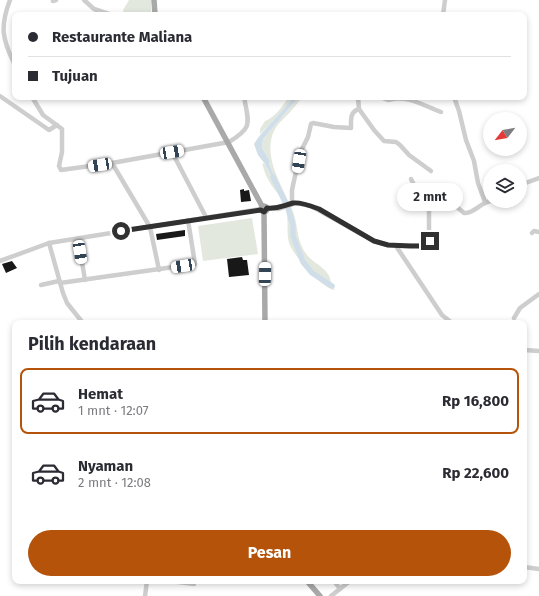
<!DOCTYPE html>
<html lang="id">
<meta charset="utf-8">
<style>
body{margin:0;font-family:"Fira Sans",sans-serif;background:#f7f7f7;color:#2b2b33;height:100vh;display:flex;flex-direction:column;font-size:15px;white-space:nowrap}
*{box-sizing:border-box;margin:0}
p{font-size:13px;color:#7c7c81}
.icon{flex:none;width:22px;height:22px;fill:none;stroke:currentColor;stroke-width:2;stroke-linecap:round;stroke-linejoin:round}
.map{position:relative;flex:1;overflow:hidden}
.panel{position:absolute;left:12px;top:320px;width:515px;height:264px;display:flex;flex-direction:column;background:#fff;border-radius:8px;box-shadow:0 2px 6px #0003}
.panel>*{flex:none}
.hud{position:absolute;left:12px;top:12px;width:515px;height:88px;border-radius:8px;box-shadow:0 2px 6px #0003;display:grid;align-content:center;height:88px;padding:0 16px;background:#fff}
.needle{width:26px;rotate:239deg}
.tools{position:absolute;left:483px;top:112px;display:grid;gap:8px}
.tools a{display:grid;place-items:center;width:44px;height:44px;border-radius:50%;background:#fff;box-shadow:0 2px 6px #0003;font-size:20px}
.end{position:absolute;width:18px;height:18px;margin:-9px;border:5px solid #313131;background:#fff;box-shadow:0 0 0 2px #fff}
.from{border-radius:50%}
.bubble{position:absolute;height:28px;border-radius:14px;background:#fff;box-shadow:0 2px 6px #0003;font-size:13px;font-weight:700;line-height:28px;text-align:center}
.car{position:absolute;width:12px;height:24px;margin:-12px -6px;border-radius:5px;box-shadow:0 0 3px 1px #0007;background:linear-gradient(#fff 24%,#345 0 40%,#fff 0 76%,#345 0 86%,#fff 0)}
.hud b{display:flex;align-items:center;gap:14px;height:38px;font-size:15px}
.hud b+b{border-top:1px solid #e1e1e2}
.hud i{width:10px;height:10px;background:#2b2b33}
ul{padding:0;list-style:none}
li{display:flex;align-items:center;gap:12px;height:66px;margin:0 8px 6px;padding:0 8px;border:2px solid transparent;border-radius:8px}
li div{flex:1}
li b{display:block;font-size:15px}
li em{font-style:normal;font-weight:700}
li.selected{border-color:#b45309}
li>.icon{width:36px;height:36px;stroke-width:1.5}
h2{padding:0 16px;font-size:18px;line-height:48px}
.cta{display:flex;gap:8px;margin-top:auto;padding:8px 16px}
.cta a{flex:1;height:46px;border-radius:24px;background:#b45309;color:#fff;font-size:16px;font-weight:700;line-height:46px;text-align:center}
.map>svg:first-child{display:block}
</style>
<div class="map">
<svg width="539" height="596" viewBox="0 0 539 596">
<rect width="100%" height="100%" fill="#fff"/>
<g fill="#e3e8de">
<path d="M 129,0 L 151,0 L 151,15 L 124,15 L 123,10 Z"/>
<path d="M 289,97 L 293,97 L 287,106 L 260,134 L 260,129 L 265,121 C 276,117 282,106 289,97 Z"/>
<path d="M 299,97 L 303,97 C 298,101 296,106 291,111 C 286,117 279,122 275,129 C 261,154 282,186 292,209 C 299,225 295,239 307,255 C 315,265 331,269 331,284 L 325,280 L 335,290 C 322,289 293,255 289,243 C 286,232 289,220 286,209 C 284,200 277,193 272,186 C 267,179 264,171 262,163 L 265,164 L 274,181 L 276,182 L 269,164 L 270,161 L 262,148 L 263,139 Z"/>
<path d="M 252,218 L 258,254 L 203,261 L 198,226 Z"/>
</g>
<path fill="#cfdee9" d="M 293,97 L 299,97 L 263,139 L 262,148 L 270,161 L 269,164 L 277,183 L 274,181 L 265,164 L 258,155 L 254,144 C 265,126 282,114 293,97 Z"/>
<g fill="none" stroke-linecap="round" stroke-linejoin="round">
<path stroke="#cfdee9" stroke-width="5.5" d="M 273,177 L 288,208 L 293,226 L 293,236 L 303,262 L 312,273 L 332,286"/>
</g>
<g fill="#181818">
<path d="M 244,189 L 244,191 L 249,190 L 251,201 L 241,202 L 240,190 Z"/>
<path d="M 185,230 L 185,236 L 157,240 L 156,234 Z"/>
<path d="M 242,257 L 243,260 L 247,260 L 249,275 L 229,277 L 227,259 Z"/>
<path d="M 12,261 L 17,268 L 6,273 L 2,264 Z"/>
</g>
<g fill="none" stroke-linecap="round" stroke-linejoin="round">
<g stroke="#cecece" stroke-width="4.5">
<path d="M 10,0 C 0,26 2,39 14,63"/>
<path d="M 84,0 L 94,9 L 112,15"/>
<path d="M 53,1 L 56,0"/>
<path d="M 443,15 L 445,0"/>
<path d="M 0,96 L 49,130 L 57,125"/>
<path d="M 32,97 L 43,115 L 62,129 L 62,152 L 59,166 L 61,170 L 112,163 L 150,227 L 159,270"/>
<path d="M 380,97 L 388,100 C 406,94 424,106 441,112"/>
<path d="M 454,97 L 459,111 L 466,140 L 474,161 L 478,183 L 485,202"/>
<path d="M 359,109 L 374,130 L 384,141 L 396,142 L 400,145 L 409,155 L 431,171"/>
<path d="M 172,152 L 206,217"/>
<path d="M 112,163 L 229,142 C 253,127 249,124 244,97"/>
<path d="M 411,179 L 415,187 L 429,194"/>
<path d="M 520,185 L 539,178"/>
<path d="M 292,203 L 292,190 L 300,153 L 308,137 L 311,124 L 313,123 L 334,127 L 351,128 C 351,119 350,112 359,109 L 358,97"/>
<path d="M 267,208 L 278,209 L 296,203 L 311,206 L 374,241 L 388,245 L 424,246 L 429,241 L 429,196 L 434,189 L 444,196 L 464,213 C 474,214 481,202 491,201"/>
<path d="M 532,233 L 534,231 L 539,232"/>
<path d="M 78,238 L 85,280"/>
<path d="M 49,243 L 63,293 L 67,303 L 83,323"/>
<path d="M 396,246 L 442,315 L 452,323"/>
<path d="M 0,261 L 49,243 L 261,209"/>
<path d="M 60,283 L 195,264 L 188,220"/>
<path d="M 41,285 L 59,281"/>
<path d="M 514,318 L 520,308 L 539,294"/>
<path d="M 524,350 L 539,351"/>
<path d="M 524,567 L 539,569"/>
<path d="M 171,581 L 194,584 L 194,581"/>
<path d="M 334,581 L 340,589"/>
<path d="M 145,596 L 147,581"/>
<path d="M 331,596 L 350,581"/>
</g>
<g stroke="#a9a9a9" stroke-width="5.5">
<path d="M 154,0 L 155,15"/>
<path d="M 203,97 L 262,206"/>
<circle cx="264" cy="209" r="3"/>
<path d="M 264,212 L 265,323"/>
<path d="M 307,581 L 320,596"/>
</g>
</g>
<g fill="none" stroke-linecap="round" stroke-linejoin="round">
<path stroke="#313131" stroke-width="5" d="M 121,231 L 261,210 L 264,212 L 267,208 C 278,209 282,206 293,203 C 301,202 311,206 319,209 L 374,241 L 388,245 L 410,246 L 424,246 L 430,241"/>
</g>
</svg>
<div class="tools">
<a><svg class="needle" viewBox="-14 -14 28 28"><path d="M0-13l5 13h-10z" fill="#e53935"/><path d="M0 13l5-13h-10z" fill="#7c7c81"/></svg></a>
<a><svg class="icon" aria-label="layers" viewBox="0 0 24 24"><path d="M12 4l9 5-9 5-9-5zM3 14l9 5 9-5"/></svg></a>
</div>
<i class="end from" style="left:121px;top:231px"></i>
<i class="end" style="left:430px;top:241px"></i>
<div class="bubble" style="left:397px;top:183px;width:66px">2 mnt</div>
<i class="car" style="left:172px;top:152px;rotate:80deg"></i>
<i class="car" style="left:299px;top:161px;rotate:189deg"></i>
<i class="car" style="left:100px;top:165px;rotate:261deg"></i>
<i class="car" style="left:80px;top:252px;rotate:171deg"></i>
<i class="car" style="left:183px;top:266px;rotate:261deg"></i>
<i class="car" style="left:265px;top:274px;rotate:1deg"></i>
<div class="hud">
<b><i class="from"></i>Restaurante Maliana</b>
<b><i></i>Tujuan</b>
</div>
<section class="panel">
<h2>Pilih kendaraan</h2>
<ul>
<li class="selected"><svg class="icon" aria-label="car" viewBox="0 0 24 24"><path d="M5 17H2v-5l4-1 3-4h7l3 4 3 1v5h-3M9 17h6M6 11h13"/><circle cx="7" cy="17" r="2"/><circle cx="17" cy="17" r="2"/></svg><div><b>Hemat</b><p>1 mnt · 12:07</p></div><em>Rp 16,800</em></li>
<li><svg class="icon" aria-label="car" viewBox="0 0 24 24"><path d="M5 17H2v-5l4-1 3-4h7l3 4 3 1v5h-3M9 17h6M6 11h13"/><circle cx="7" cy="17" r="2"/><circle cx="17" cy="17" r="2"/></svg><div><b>Nyaman</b><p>2 mnt · 12:08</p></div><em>Rp 22,600</em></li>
</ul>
<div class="cta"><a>Pesan</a></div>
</section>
</div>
